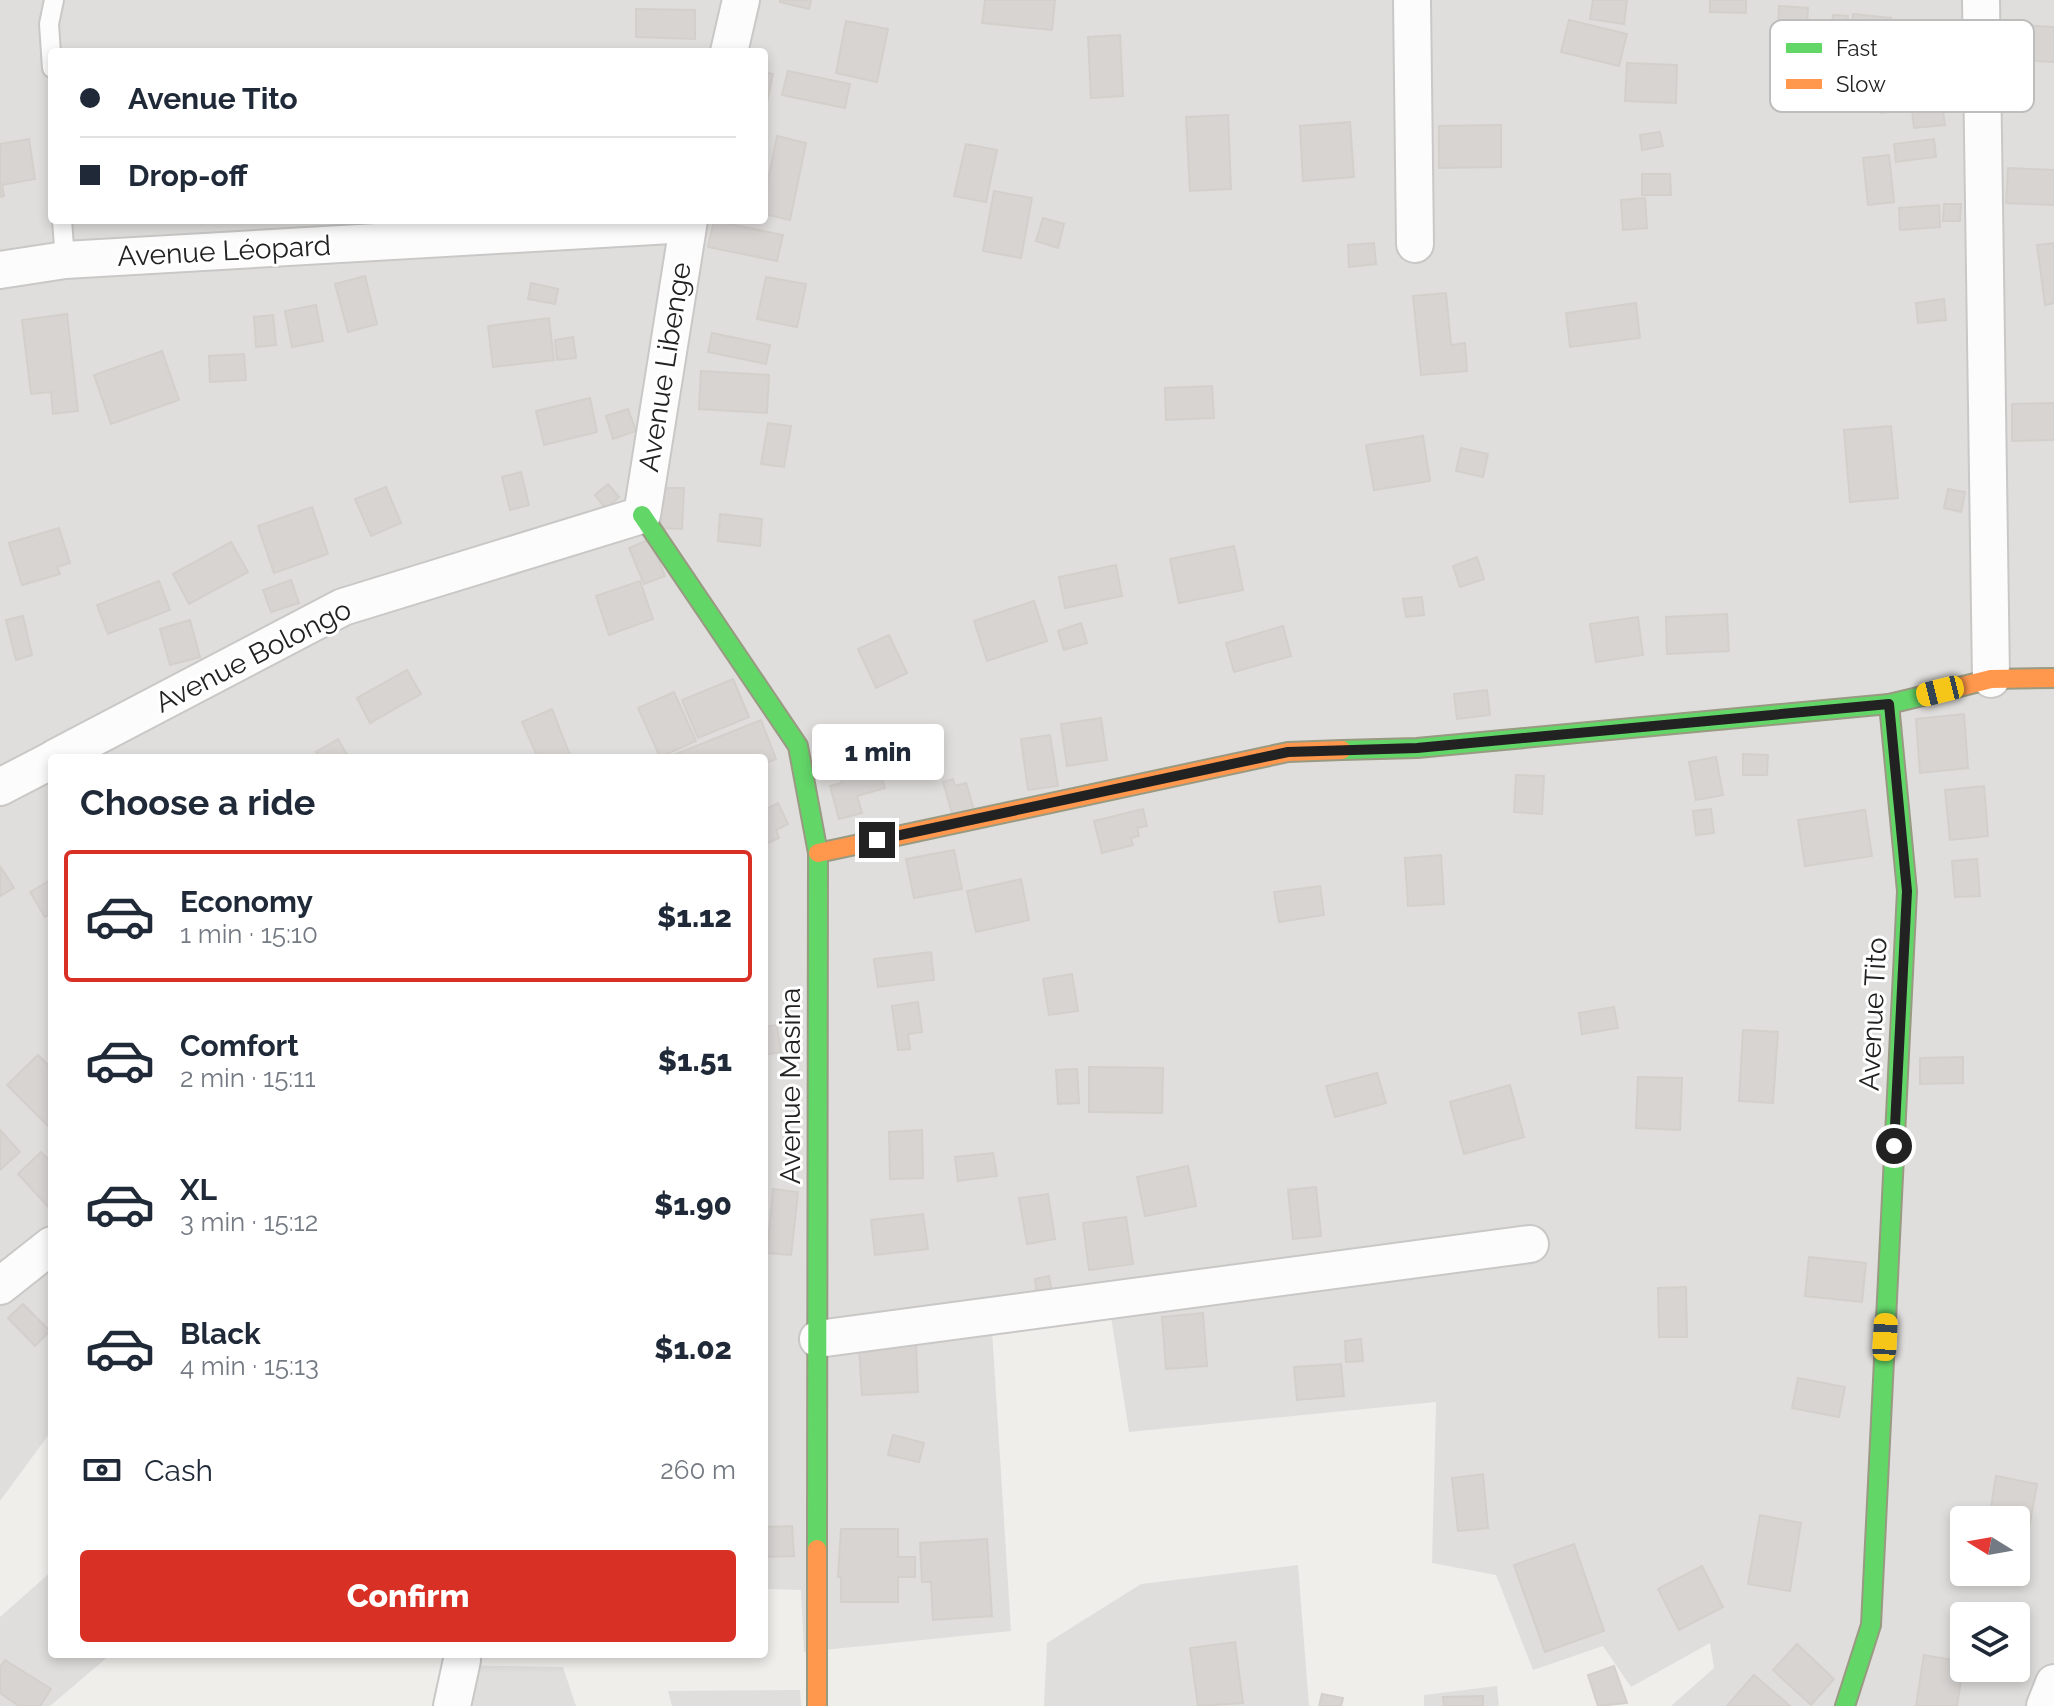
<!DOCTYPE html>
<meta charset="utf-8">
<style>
body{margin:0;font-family:Raleway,sans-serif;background:#f2f2f3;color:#1f2937;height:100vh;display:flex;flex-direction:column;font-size:30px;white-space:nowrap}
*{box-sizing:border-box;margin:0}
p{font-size:26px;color:#747a83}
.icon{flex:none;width:44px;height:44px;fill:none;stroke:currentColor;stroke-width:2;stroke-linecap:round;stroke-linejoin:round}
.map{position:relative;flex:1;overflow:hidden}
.panel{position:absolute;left:48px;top:754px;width:720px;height:904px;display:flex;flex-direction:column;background:#fff;border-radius:8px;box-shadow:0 4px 12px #0003}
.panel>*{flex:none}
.banner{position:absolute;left:48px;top:48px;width:720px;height:176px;border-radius:8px;box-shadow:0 4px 12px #0003;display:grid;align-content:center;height:176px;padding:0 32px;background:#fff}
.needle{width:52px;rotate:281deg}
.fabs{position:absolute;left:1950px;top:1506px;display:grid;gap:16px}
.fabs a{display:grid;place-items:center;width:80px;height:80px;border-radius:8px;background:#fff;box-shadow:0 4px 12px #0003;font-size:40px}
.end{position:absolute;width:36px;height:36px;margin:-18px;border:10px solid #222;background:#fff;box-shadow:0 0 0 4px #fff}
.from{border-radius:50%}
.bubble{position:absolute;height:56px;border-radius:8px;background:#fff;box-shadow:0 4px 12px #0003;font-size:26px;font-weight:800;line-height:56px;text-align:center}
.car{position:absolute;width:24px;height:48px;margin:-24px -12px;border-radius:10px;box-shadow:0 0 6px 2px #0007;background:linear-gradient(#f5c518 24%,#345 0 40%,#f5c518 0 76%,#345 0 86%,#f5c518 0)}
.banner b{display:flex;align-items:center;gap:28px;height:76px;font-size:30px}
.banner b+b{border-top:2px solid #e0e1e3}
.banner i{width:20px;height:20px;background:#1f2937}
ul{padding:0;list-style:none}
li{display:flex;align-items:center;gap:24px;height:132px;margin:0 16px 12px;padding:0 16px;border:4px solid transparent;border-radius:8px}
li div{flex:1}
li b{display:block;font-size:30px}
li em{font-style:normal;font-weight:800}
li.current{border-color:#d93025}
li>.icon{width:72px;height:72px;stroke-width:1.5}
h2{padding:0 32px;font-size:36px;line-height:96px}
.pay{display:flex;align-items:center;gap:20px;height:88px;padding:0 32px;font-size:30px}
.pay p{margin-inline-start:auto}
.button{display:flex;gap:16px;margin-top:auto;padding:16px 32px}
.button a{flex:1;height:92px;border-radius:8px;background:#d93025;color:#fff;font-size:32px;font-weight:800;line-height:92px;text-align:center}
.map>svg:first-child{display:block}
</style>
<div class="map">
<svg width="2054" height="1706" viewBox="0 0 2054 1706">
<rect width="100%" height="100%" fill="#f0eeeb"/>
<g fill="#dfdedc" fill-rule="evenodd">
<path d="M 0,0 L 2054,0 L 2054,1706 L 1671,1706 L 1714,1668 L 1710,1643 L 1631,1687 L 1603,1646 L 1533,1670 L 1496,1575 L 1432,1563 L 1436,1402 L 1129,1432 L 1111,1317 L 992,1330 L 1011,1631 L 804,1652 L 801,1590 L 764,1589 L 764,758 L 52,758 L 52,1430 L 0,1501 ZM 52,52 L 764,52 L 764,220 L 52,220 ZM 1964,1520 L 2016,1520 L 2016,1572 L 1964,1572 ZM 1964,1616 L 2016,1616 L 2016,1668 L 1964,1668 Z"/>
<path d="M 1298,1565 L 1309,1706 L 1044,1706 L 1047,1643 L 1141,1584 Z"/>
<path d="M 52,1571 L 52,1654 L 111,1654 L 50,1706 L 0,1706 L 0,1617 Z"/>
<path d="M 444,1665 L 563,1667 L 576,1706 L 435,1706 Z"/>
<path d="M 1497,1686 L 1499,1706 L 1424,1706 L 1424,1695 Z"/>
<path d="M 800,1690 L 801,1706 L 672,1706 L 668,1691 Z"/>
</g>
<g fill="#d7d4d2" stroke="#d3d0cc" stroke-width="2">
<path d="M 780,0 L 811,0 L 809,9 L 780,2 Z"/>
<path d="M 985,0 L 1055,0 L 1052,30 L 982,23 Z"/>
<path d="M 1593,0 L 1627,0 L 1624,24 L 1590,19 Z"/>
<path d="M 1710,0 L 1746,0 L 1746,13 L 1710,12 Z"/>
<path d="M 1779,6 L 1808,8 L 1805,57 L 1777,56 Z"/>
<path d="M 636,9 L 695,10 L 695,39 L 636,37 Z"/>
<path d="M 1853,14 L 1891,18 L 1889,39 L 1851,35 Z"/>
<path d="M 1833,15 L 1848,16 L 1844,44 L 1830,42 Z"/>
<path d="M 1569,20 L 1627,34 L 1619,66 L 1561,52 Z"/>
<path d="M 846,21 L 888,29 L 877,82 L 836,73 Z"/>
<path d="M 2005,24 L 2054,27 L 2054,62 L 2003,59 Z"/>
<path d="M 1120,35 L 1123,96 L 1091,98 L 1088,37 Z"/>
<path d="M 1898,41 L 1907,110 L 1881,113 L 1872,44 Z"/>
<path d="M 1627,63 L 1677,65 L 1676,103 L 1625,101 Z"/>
<path d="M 788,71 L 850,84 L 845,108 L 782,95 Z"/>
<path d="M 764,72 L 773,74 L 766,107 L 764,107 Z"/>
<path d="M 1941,98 L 1945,125 L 1914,128 L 1911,102 Z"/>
<path d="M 1228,115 L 1231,189 L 1190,191 L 1186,117 Z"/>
<path d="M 1350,122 L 1354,177 L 1303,181 L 1300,126 Z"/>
<path d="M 1501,125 L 1501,167 L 1439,168 L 1439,126 Z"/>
<path d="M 1660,132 L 1663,146 L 1642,150 L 1640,135 Z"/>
<path d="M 777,136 L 806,143 L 790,220 L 764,214 L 764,200 Z"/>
<path d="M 29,139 L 35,179 L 2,185 L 4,196 L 0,197 L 0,144 Z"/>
<path d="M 1934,139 L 1936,157 L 1896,162 L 1894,144 Z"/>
<path d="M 966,144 L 997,150 L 986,202 L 954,196 Z"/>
<path d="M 1889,155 L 1894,202 L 1868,205 L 1863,158 Z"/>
<path d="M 2008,168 L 2054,170 L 2054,205 L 2006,203 Z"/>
<path d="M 1642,174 L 1670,174 L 1671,195 L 1642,195 Z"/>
<path d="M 994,191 L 1032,198 L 1021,258 L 983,251 Z"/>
<path d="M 1645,198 L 1647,228 L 1623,230 L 1621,200 Z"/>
<path d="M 1944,204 L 1961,204 L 1960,221 L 1943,221 Z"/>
<path d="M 1939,205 L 1940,227 L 1900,230 L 1899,208 Z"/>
<path d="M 1043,218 L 1064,224 L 1058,248 L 1036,241 Z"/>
<path d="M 714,221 L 783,235 L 777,261 L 708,247 Z"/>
<path d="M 1374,243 L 1376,264 L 1349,267 L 1348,245 Z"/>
<path d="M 2054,243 L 2054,303 L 2045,305 L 2037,245 Z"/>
<path d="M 365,276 L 377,324 L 348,332 L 335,284 Z"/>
<path d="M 766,277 L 806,284 L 797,327 L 757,319 Z"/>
<path d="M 531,283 L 558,289 L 555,304 L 528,299 Z"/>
<path d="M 1446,293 L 1451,345 L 1465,343 L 1467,371 L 1421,375 L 1413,296 Z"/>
<path d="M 1944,299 L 1946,320 L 1918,323 L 1916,303 Z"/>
<path d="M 1636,303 L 1640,338 L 1570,347 L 1566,313 Z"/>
<path d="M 316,305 L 323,341 L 292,347 L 285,311 Z"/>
<path d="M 67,314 L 78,411 L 53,414 L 51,392 L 31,394 L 22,320 Z"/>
<path d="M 273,315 L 276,345 L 256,347 L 254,317 Z"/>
<path d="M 549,318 L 554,360 L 493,367 L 488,326 Z"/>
<path d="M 712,333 L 770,345 L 766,364 L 708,352 Z"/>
<path d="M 573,337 L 576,358 L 557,360 L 555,340 Z"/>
<path d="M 162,351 L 179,400 L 111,424 L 94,375 Z"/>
<path d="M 244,354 L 246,380 L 210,382 L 209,356 Z"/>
<path d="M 701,371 L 769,375 L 767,413 L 699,409 Z"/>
<path d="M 1212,386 L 1214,418 L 1166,420 L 1165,388 Z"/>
<path d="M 590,398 L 597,432 L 544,445 L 536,411 Z"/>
<path d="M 2054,403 L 2054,440 L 2012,441 L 2012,404 Z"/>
<path d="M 628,409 L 636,431 L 613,439 L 606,416 Z"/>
<path d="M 768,423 L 791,426 L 784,467 L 761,464 Z"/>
<path d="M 1891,426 L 1898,498 L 1850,502 L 1844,430 Z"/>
<path d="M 1423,436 L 1430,481 L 1374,490 L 1366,445 Z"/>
<path d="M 1461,448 L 1488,454 L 1483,477 L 1456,471 Z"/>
<path d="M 521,472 L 529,505 L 510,510 L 502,477 Z"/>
<path d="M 608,484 L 619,497 L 606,509 L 595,495 Z"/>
<path d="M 386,487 L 401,523 L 371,536 L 355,499 Z"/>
<path d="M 663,488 L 684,488 L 682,529 L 660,528 Z"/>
<path d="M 1948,489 L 1965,492 L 1961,512 L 1944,508 Z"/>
<path d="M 312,507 L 328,554 L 274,573 L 258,526 Z"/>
<path d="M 720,514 L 762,519 L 760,546 L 718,541 Z"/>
<path d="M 59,528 L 70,563 L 57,567 L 60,574 L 22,585 L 9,543 Z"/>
<path d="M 650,539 L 665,576 L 644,584 L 629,548 Z"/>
<path d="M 231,542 L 248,572 L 189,604 L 173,574 Z"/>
<path d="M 1234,546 L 1243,590 L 1179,603 L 1170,559 Z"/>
<path d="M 1477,557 L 1484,579 L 1460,587 L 1453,566 Z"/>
<path d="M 1116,565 L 1122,596 L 1065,608 L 1059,577 Z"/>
<path d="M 291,580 L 299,603 L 271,612 L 263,590 Z"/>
<path d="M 159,581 L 170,610 L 108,634 L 97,605 Z"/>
<path d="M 640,581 L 653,619 L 609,635 L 596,596 Z"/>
<path d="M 1422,597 L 1424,615 L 1406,617 L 1403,599 Z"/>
<path d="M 1034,601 L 1047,641 L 987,661 L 974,621 Z"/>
<path d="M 1727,614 L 1729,651 L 1667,654 L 1666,617 Z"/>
<path d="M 23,616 L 32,655 L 16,660 L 6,620 Z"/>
<path d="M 1638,617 L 1643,655 L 1596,662 L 1590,624 Z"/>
<path d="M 190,620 L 200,657 L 170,665 L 160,629 Z"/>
<path d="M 1081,623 L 1087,643 L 1064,650 L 1058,631 Z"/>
<path d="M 1283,626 L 1291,656 L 1234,672 L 1226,643 Z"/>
<path d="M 889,635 L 907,673 L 876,688 L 858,649 Z"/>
<path d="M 407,670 L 421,694 L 370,723 L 357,698 Z"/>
<path d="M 733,679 L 749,717 L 698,738 L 682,700 Z"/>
<path d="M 1487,690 L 1490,715 L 1457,719 L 1454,694 Z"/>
<path d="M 674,692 L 696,741 L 660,757 L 638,708 Z"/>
<path d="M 552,709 L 571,758 L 538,758 L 522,722 Z"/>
<path d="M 1964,714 L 1968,768 L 1920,773 L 1916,719 Z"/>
<path d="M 1101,718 L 1107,760 L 1067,766 L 1061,724 Z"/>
<path d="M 761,720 L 776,759 L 764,764 L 764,758 L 666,758 Z"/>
<path d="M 1050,735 L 1058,786 L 1028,790 L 1021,739 Z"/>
<path d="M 338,739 L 349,758 L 319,758 L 316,752 Z"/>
<path d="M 874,750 L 885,788 L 857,796 L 862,813 L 839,819 L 830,786 L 842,783 L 835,761 Z"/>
<path d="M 1743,754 L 1768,755 L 1767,775 L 1743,775 Z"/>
<path d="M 1716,757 L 1723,795 L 1696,800 L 1689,762 Z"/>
<path d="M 1516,775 L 1544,776 L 1542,814 L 1514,812 Z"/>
<path d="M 953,779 L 955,786 L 966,783 L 975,813 L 954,820 L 943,782 Z"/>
<path d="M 1984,786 L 1988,836 L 1950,840 L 1945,790 Z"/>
<path d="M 778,803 L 788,824 L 776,830 L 779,838 L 764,845 L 764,810 Z"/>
<path d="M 1143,809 L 1147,826 L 1137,828 L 1139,836 L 1131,838 L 1133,845 L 1102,853 L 1094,821 Z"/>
<path d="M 1711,809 L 1714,833 L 1696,835 L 1693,811 Z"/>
<path d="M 1865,810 L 1872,856 L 1805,866 L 1798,820 Z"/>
<path d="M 954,850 L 962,889 L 914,898 L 906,859 Z"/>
<path d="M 1441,855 L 1444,904 L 1408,906 L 1405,858 Z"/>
<path d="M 1977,859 L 1980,896 L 1955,897 L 1952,861 Z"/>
<path d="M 0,866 L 14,888 L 0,896 Z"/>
<path d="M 52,879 L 52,913 L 45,917 L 30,892 Z"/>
<path d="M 1021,879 L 1029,920 L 976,932 L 967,891 Z"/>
<path d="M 1320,886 L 1324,915 L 1279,922 L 1274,892 Z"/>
<path d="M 931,952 L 934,980 L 878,987 L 874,959 Z"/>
<path d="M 1072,974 L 1078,1011 L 1049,1015 L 1043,979 Z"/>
<path d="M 918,1002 L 922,1032 L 908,1034 L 910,1049 L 898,1050 L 892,1006 Z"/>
<path d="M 1614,1007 L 1618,1028 L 1582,1034 L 1579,1013 Z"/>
<path d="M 777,1025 L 781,1052 L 764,1055 L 764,1027 Z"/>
<path d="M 1743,1030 L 1778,1032 L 1773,1103 L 1739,1101 Z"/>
<path d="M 38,1055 L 52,1069 L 52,1123 L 49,1127 L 7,1085 Z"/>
<path d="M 1963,1057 L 1963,1083 L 1920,1084 L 1920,1058 Z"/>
<path d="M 1089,1067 L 1163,1068 L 1162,1113 L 1089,1112 Z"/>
<path d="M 1077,1069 L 1079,1103 L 1058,1104 L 1056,1070 Z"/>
<path d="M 1377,1073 L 1386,1103 L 1335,1117 L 1326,1086 Z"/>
<path d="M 1638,1077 L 1682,1078 L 1680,1130 L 1636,1128 Z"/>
<path d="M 1510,1085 L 1524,1137 L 1464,1154 L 1450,1102 Z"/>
<path d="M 0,1130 L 20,1152 L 0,1170 Z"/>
<path d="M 922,1130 L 923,1178 L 890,1179 L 889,1132 Z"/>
<path d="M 41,1152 L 52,1163 L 52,1211 L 18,1174 Z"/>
<path d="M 993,1153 L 997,1176 L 958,1181 L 955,1157 Z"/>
<path d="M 1188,1166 L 1196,1206 L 1145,1216 L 1137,1177 Z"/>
<path d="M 1316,1187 L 1321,1236 L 1293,1239 L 1288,1190 Z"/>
<path d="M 773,1189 L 798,1192 L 791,1255 L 767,1253 Z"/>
<path d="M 1048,1194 L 1055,1239 L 1027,1244 L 1019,1198 Z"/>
<path d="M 923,1214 L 928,1249 L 875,1255 L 871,1220 Z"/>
<path d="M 1126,1217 L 1133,1264 L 1089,1270 L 1083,1223 Z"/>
<path d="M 1809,1257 L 1866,1263 L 1862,1302 L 1805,1296 Z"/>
<path d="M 1049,1276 L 1052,1294 L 1037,1296 L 1035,1279 Z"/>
<path d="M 1686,1287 L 1687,1337 L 1659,1337 L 1658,1288 Z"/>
<path d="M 23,1304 L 50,1331 L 35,1346 L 8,1318 Z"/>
<path d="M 1203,1313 L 1207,1366 L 1166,1369 L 1162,1317 Z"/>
<path d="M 1361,1339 L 1363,1361 L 1346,1362 L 1345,1341 Z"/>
<path d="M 916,1344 L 918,1392 L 862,1395 L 859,1347 Z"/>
<path d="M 1341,1364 L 1344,1396 L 1297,1400 L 1294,1367 Z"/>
<path d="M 1798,1378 L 1845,1387 L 1839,1417 L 1792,1408 Z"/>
<path d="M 893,1435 L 924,1443 L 919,1462 L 888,1455 Z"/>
<path d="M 1483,1474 L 1488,1528 L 1458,1531 L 1452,1478 Z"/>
<path d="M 1996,1476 L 2037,1484 L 2027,1539 L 2016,1537 L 2016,1520 L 1989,1520 Z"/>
<path d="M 1760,1515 L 1801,1523 L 1790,1591 L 1748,1584 Z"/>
<path d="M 792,1526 L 794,1556 L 764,1557 L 764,1527 Z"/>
<path d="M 841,1529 L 898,1529 L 898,1557 L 915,1557 L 915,1577 L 898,1577 L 898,1602 L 841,1602 L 841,1577 L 838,1577 Z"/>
<path d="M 987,1539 L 992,1616 L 933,1620 L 931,1582 L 922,1582 L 920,1543 Z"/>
<path d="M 1574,1544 L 1604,1631 L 1545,1652 L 1514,1565 Z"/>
<path d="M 1702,1566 L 1723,1607 L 1679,1630 L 1658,1589 Z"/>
<path d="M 1235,1642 L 1243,1703 L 1198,1706 L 1190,1648 Z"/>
<path d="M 1797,1644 L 1834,1679 L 1811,1705 L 1773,1670 Z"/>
<path d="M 1924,1655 L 1964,1662 L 1957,1706 L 1916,1706 Z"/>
<path d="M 5,1660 L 51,1689 L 40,1706 L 19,1706 L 0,1693 L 0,1667 Z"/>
<path d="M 1614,1666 L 1627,1703 L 1598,1706 L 1588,1675 Z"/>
<path d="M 1754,1675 L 1790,1706 L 1727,1706 Z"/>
<path d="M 1322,1694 L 1343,1698 L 1341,1706 L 1319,1706 Z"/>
<path d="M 1483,1696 L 1483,1706 L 1444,1706 L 1443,1697 Z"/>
</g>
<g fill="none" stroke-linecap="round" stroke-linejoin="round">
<defs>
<g id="lane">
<path d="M 52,68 L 49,24 L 54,0"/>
<path d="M 62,220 L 65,260"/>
</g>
<g id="street">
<path d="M 1412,0 L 1415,244"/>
<path d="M 1981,0 L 1991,679"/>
<path d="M 729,52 L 741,0"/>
<path d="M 0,270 L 65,260 L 688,224"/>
<path d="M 55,758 L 343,607 L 642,515 L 689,220"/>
<path d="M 0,787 L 52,760"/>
<path d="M 0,1286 L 52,1245"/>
<path d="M 818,1339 L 1530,1244"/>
<path d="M 452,1706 L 462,1660"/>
<path d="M 2045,1706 L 2054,1683"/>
</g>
<g id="fast">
<path d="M 642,515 L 798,746 L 818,853 L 817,1549"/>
<path d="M 1342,750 L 1417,748 L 1889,704 L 1935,693"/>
<path d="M 1845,1706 L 1871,1625 L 1907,891 L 1889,704"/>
</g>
<g id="slow">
<path d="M 1935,693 L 1991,679 L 2054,678"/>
<path d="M 818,853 L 1288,752 L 1342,750"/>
<path d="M 817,1706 L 817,1549"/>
</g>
</defs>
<use href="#lane" stroke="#c9c8c7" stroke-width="22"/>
<use href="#street" stroke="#c9c8c7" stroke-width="40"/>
<use href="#fast" stroke="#999a82" stroke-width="22"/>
<use href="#slow" stroke="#999a82" stroke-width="22"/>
<use href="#lane" stroke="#fdfcfc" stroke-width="18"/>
<use href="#street" stroke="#fdfcfc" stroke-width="36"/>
<use href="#fast" stroke="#63d668" stroke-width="18"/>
<use href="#slow" stroke="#ff974d" stroke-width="18"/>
</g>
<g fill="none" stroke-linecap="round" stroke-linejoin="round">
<path stroke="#222" stroke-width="10" d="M 877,840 L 1288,752 L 1417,748 L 1889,704 L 1907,891 L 1894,1146"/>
</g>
<g text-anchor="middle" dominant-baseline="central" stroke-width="6" stroke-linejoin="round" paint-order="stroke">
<g font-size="28" fill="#222" stroke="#fff">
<text transform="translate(224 251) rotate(-3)">Avenue Léopard</text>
<text transform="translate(665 367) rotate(-81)">Avenue Libenge</text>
<text transform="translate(253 656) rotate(-27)">Avenue Bolongo</text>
<text transform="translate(1873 1014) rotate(-87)">Avenue Tito</text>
<text transform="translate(790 1086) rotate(-90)">Avenue Masina</text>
</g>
</g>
<rect x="1770" y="20" width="264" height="92" rx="12" fill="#fff" stroke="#bdbdbd" stroke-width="2"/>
<rect x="1786" y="43" width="36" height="10" fill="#63d668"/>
<rect x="1786" y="79" width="36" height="10" fill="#ff974d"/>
<g font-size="22" fill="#222">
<text x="1836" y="56">Fast</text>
<text x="1836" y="92">Slow</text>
</g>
</svg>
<div class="fabs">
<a><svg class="needle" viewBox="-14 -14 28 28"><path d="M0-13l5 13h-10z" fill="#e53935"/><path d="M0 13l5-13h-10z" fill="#747a83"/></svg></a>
<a><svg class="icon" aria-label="layers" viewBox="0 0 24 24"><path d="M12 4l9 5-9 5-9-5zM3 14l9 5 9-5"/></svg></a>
</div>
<i class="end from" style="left:1894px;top:1146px"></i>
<i class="end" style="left:877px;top:840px"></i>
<div class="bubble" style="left:812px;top:724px;width:132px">1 min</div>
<i class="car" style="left:1940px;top:691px;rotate:256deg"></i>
<i class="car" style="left:1885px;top:1337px;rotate:3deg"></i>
<div class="banner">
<b><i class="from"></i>Avenue Tito</b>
<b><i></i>Drop-off</b>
</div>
<section class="panel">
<h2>Choose a ride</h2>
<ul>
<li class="current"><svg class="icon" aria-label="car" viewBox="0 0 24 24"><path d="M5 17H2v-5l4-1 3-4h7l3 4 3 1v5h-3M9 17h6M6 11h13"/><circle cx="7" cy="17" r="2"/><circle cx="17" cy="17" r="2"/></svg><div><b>Economy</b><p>1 min · 15:10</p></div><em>$1.12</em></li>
<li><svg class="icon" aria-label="car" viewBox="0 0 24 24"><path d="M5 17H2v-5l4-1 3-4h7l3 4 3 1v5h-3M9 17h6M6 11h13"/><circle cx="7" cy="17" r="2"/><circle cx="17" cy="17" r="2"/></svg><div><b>Comfort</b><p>2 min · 15:11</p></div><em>$1.51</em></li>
<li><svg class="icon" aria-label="car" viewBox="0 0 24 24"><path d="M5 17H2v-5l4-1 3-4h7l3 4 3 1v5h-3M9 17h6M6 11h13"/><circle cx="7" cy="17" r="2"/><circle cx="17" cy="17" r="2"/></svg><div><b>XL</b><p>3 min · 15:12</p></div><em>$1.90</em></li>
<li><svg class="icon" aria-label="car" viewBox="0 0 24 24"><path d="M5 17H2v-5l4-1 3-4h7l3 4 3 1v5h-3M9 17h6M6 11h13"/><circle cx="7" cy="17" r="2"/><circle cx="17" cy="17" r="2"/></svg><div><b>Black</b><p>4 min · 15:13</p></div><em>$1.02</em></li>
</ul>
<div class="pay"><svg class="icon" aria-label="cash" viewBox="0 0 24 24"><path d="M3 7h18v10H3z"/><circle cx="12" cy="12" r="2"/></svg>Cash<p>260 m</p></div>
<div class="button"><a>Confirm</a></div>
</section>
</div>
